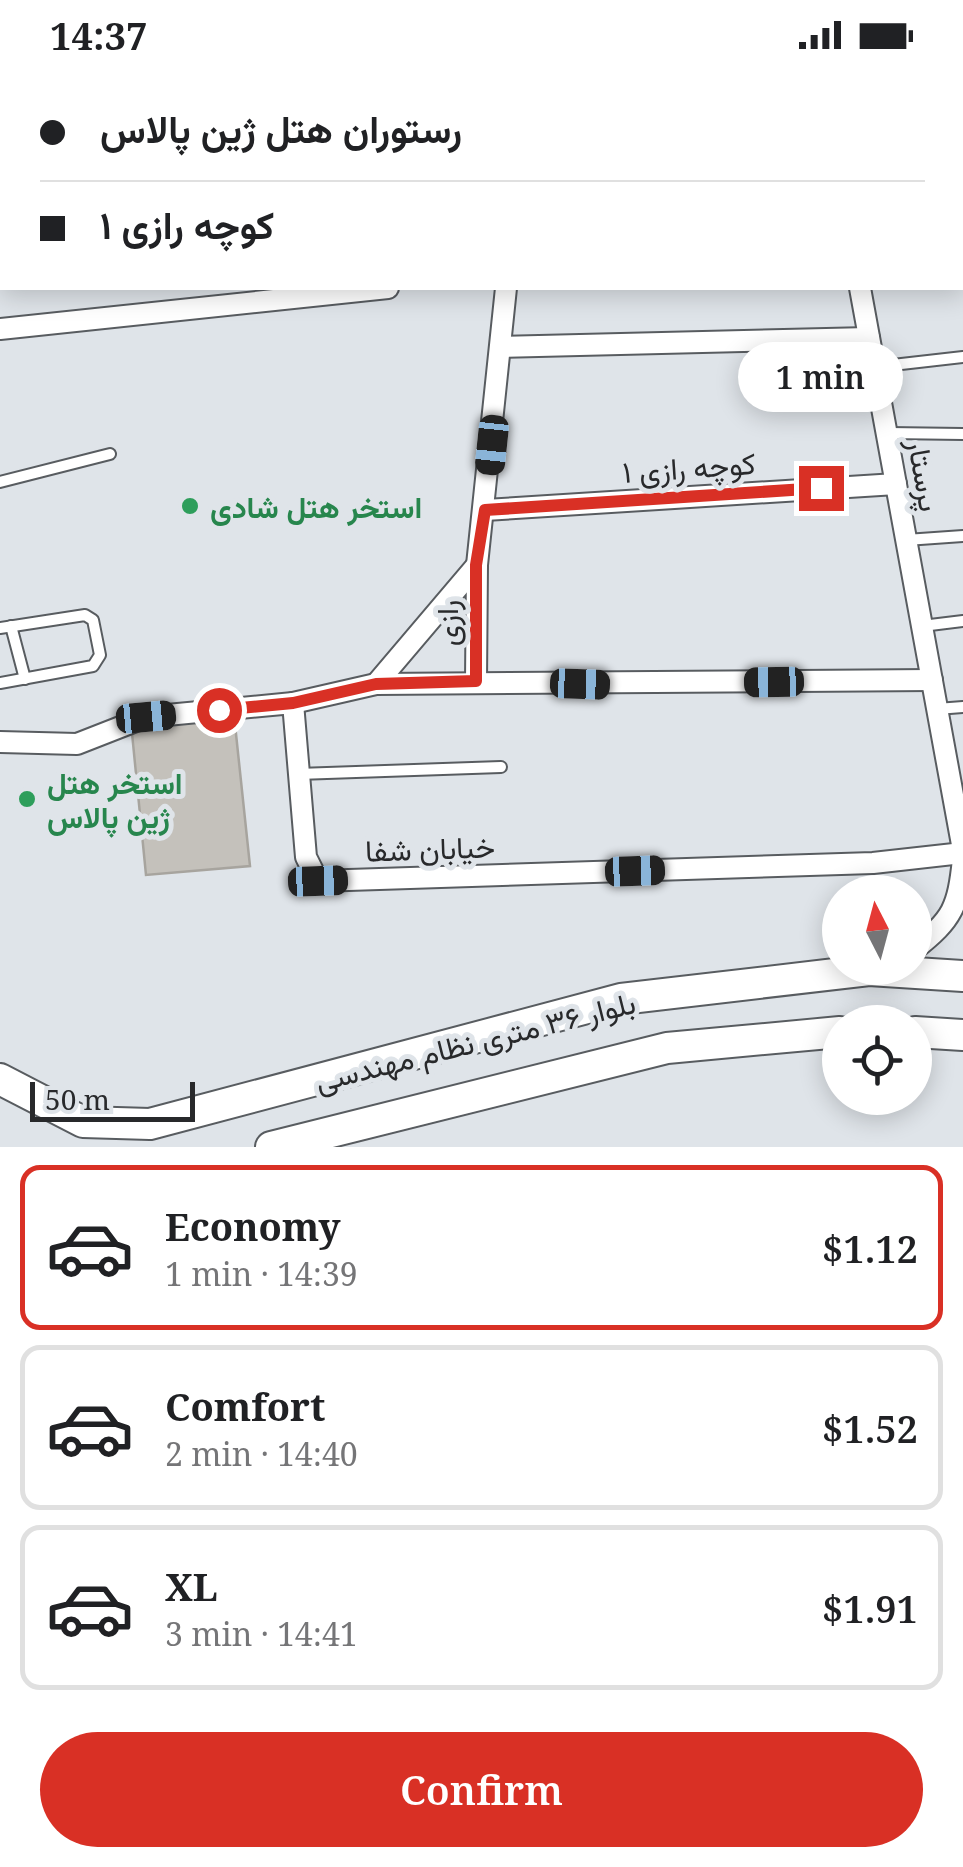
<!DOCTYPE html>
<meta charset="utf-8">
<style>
body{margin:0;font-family:"Noto Serif",Vazirmatn,serif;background:#f6f6f6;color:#202124;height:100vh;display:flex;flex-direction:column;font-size:38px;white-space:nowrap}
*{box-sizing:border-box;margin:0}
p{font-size:32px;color:#757577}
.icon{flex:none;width:55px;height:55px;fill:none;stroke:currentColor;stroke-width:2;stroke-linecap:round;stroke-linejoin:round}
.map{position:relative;height:1077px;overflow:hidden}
.panel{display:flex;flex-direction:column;background:#fff;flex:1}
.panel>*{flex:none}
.guide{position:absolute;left:0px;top:0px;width:965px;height:220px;box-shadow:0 5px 25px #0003;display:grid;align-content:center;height:220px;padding:0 40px;background:#fff}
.needle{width:65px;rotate:354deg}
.controls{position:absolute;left:822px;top:805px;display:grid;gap:20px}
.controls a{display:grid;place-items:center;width:110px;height:110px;border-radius:50%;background:#fff;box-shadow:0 5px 25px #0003;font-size:50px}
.scale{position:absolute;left:30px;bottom:25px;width:165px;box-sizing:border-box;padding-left:10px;border:5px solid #28292b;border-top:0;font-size:28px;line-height:35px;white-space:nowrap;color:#28292b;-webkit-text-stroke:8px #dfe4e9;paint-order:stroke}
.end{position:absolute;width:45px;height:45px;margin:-22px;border:12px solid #d93025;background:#fff;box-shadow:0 0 0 5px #fff}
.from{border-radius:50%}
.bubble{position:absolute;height:70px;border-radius:35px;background:#fff;box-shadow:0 5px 25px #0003;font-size:32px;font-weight:600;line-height:70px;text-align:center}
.car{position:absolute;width:30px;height:60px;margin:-30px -15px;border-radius:12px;box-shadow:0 0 8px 2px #0007;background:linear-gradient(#222 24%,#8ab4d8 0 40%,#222 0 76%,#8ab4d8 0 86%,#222 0)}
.guide b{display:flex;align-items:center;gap:35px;height:95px;font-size:38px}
.guide b+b{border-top:2px solid #e0e0e0}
.guide i{width:25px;height:25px;background:#202124}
ul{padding:18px 0 0;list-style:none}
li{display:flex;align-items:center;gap:30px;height:165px;margin:0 20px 15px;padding:0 20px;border:5px solid #e0e0e0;border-radius:20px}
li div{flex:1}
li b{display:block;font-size:38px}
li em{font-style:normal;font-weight:600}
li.selected{border-color:#d93025}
li>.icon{width:90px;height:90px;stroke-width:1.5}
.primary-button{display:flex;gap:20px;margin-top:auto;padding:20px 40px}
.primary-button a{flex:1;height:115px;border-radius:60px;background:#d93025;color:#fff;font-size:40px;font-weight:600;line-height:115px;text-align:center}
.status{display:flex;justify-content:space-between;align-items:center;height:70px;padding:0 50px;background:#fff;direction:ltr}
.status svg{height:28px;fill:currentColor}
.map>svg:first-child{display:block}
</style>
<div class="status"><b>14:37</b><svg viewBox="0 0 49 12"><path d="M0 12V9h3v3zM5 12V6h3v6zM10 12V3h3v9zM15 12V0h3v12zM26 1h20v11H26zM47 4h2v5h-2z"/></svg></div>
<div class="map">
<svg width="963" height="1077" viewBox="0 0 963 1077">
<rect width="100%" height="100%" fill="#dfe4e9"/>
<path fill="#c4c1bb" stroke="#a7a49e" stroke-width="2.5" d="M 234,645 L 250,796 L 146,805 L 131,653 Z"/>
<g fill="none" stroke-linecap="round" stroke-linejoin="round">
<defs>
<g id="service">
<path d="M 936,0 L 937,2"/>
<path d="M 274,2 L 274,0"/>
<path d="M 962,158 L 963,161"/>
<path d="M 875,297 L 963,287"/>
<path d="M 888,363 L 963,364"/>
<path d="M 0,412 L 110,384"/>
<path d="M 906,470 L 963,466"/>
<path d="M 11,556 L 25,609"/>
<path d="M 922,556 L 963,551"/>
<path d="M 0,558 L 85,545 L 93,550 L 100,585 L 93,596 L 0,613"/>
<path d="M 937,639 L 963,637"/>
<path d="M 298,704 L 501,697"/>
</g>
<g id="minor">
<path d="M 820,0 L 821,2"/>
<path d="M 415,2 L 415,0"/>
<path d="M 523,2 L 523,0"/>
<path d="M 0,137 L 2,136"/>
<path d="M 860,218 L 963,780"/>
<path d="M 0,259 L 388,218"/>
<path d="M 501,277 L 869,268"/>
<path d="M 485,440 L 896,414"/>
<path d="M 476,611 L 477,495 L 506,218"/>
<path d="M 376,614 L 477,495"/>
<path d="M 293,633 L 376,614 L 932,610"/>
<path d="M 0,672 L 77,674 L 146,647 L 293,633 L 306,787 L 318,811 L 873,793 L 963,783"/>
<path d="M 915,879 C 953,849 958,837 963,789"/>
</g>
<g id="secondary">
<path d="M 915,962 L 963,965"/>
<path d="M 0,1009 L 83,1052 L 150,1054 L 621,929 L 869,900 L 963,906"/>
<path d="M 271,1077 L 667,978 L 840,962"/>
</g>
</defs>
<use href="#service" stroke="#585c60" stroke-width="14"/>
<use href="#minor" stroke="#585c60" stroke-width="24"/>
<use href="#secondary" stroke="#585c60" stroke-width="34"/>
<use href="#service" stroke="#fff" stroke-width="10"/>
<use href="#minor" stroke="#fff" stroke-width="20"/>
<use href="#secondary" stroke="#fff" stroke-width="30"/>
</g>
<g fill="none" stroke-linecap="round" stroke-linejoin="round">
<path stroke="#d93025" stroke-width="12" d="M 219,640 L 293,633 L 376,614 L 476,611 L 476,495 L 485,440 L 821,418"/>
</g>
<g fill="#2e9e5b" stroke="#dfe4e9" stroke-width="4">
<circle cx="190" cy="436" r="10"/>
<circle cx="27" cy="729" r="10"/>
</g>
<g text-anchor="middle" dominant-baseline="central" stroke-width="10" stroke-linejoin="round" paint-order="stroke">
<g font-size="30" fill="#28292b" stroke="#dfe4e9">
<text transform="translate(689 397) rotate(-4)">کوچه رازی ۱</text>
<text transform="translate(925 405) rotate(80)">پرستار</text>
<text transform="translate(446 553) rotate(-90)">رازی</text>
<text transform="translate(430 778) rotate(-2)">خیابان شفا</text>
<text transform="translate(475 971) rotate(-14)">بلوار ۳۶ متری نظام مهندسی</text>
</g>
<g font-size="30" font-weight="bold" fill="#27864d" stroke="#dfe4e9" text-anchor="start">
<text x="210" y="436">استخر هتل شادی</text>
<text x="47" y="712">استخر هتل<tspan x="47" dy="34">ژین پالاس</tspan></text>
</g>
</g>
</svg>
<div class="controls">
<a><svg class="needle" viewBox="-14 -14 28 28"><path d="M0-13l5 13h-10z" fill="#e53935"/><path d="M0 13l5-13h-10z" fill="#757577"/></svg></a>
<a><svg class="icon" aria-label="locate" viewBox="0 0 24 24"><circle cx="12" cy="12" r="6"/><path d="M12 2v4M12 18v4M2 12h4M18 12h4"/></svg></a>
</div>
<div class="scale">50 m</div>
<i class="end from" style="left:219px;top:640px"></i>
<i class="end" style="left:821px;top:418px"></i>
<div class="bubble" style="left:738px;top:272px;width:165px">1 min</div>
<i class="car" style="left:492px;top:375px;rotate:186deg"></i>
<i class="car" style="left:774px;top:612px;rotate:269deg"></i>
<i class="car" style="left:580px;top:614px;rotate:92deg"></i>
<i class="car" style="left:146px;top:647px;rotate:85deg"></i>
<i class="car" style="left:635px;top:801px;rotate:88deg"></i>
<i class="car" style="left:318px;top:811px;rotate:88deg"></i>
<div class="guide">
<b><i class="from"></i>رستوران هتل ژین پالاس</b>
<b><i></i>کوچه رازی ۱</b>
</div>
</div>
<section class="panel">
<ul>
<li class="selected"><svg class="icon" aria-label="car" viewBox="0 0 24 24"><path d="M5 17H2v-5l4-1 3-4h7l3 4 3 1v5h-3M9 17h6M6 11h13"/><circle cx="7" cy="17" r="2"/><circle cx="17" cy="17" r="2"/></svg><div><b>Economy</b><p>1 min · 14:39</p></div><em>$1.12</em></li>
<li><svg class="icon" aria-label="car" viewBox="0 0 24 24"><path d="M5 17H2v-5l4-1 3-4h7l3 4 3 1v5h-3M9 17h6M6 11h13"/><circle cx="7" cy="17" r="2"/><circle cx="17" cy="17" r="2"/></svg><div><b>Comfort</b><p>2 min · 14:40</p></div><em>$1.52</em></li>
<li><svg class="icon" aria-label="car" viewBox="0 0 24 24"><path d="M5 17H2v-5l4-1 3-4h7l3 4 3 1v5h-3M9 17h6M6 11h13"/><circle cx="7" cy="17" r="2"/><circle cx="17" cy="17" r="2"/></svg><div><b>XL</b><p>3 min · 14:41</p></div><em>$1.91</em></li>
</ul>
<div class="primary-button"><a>Confirm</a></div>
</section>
